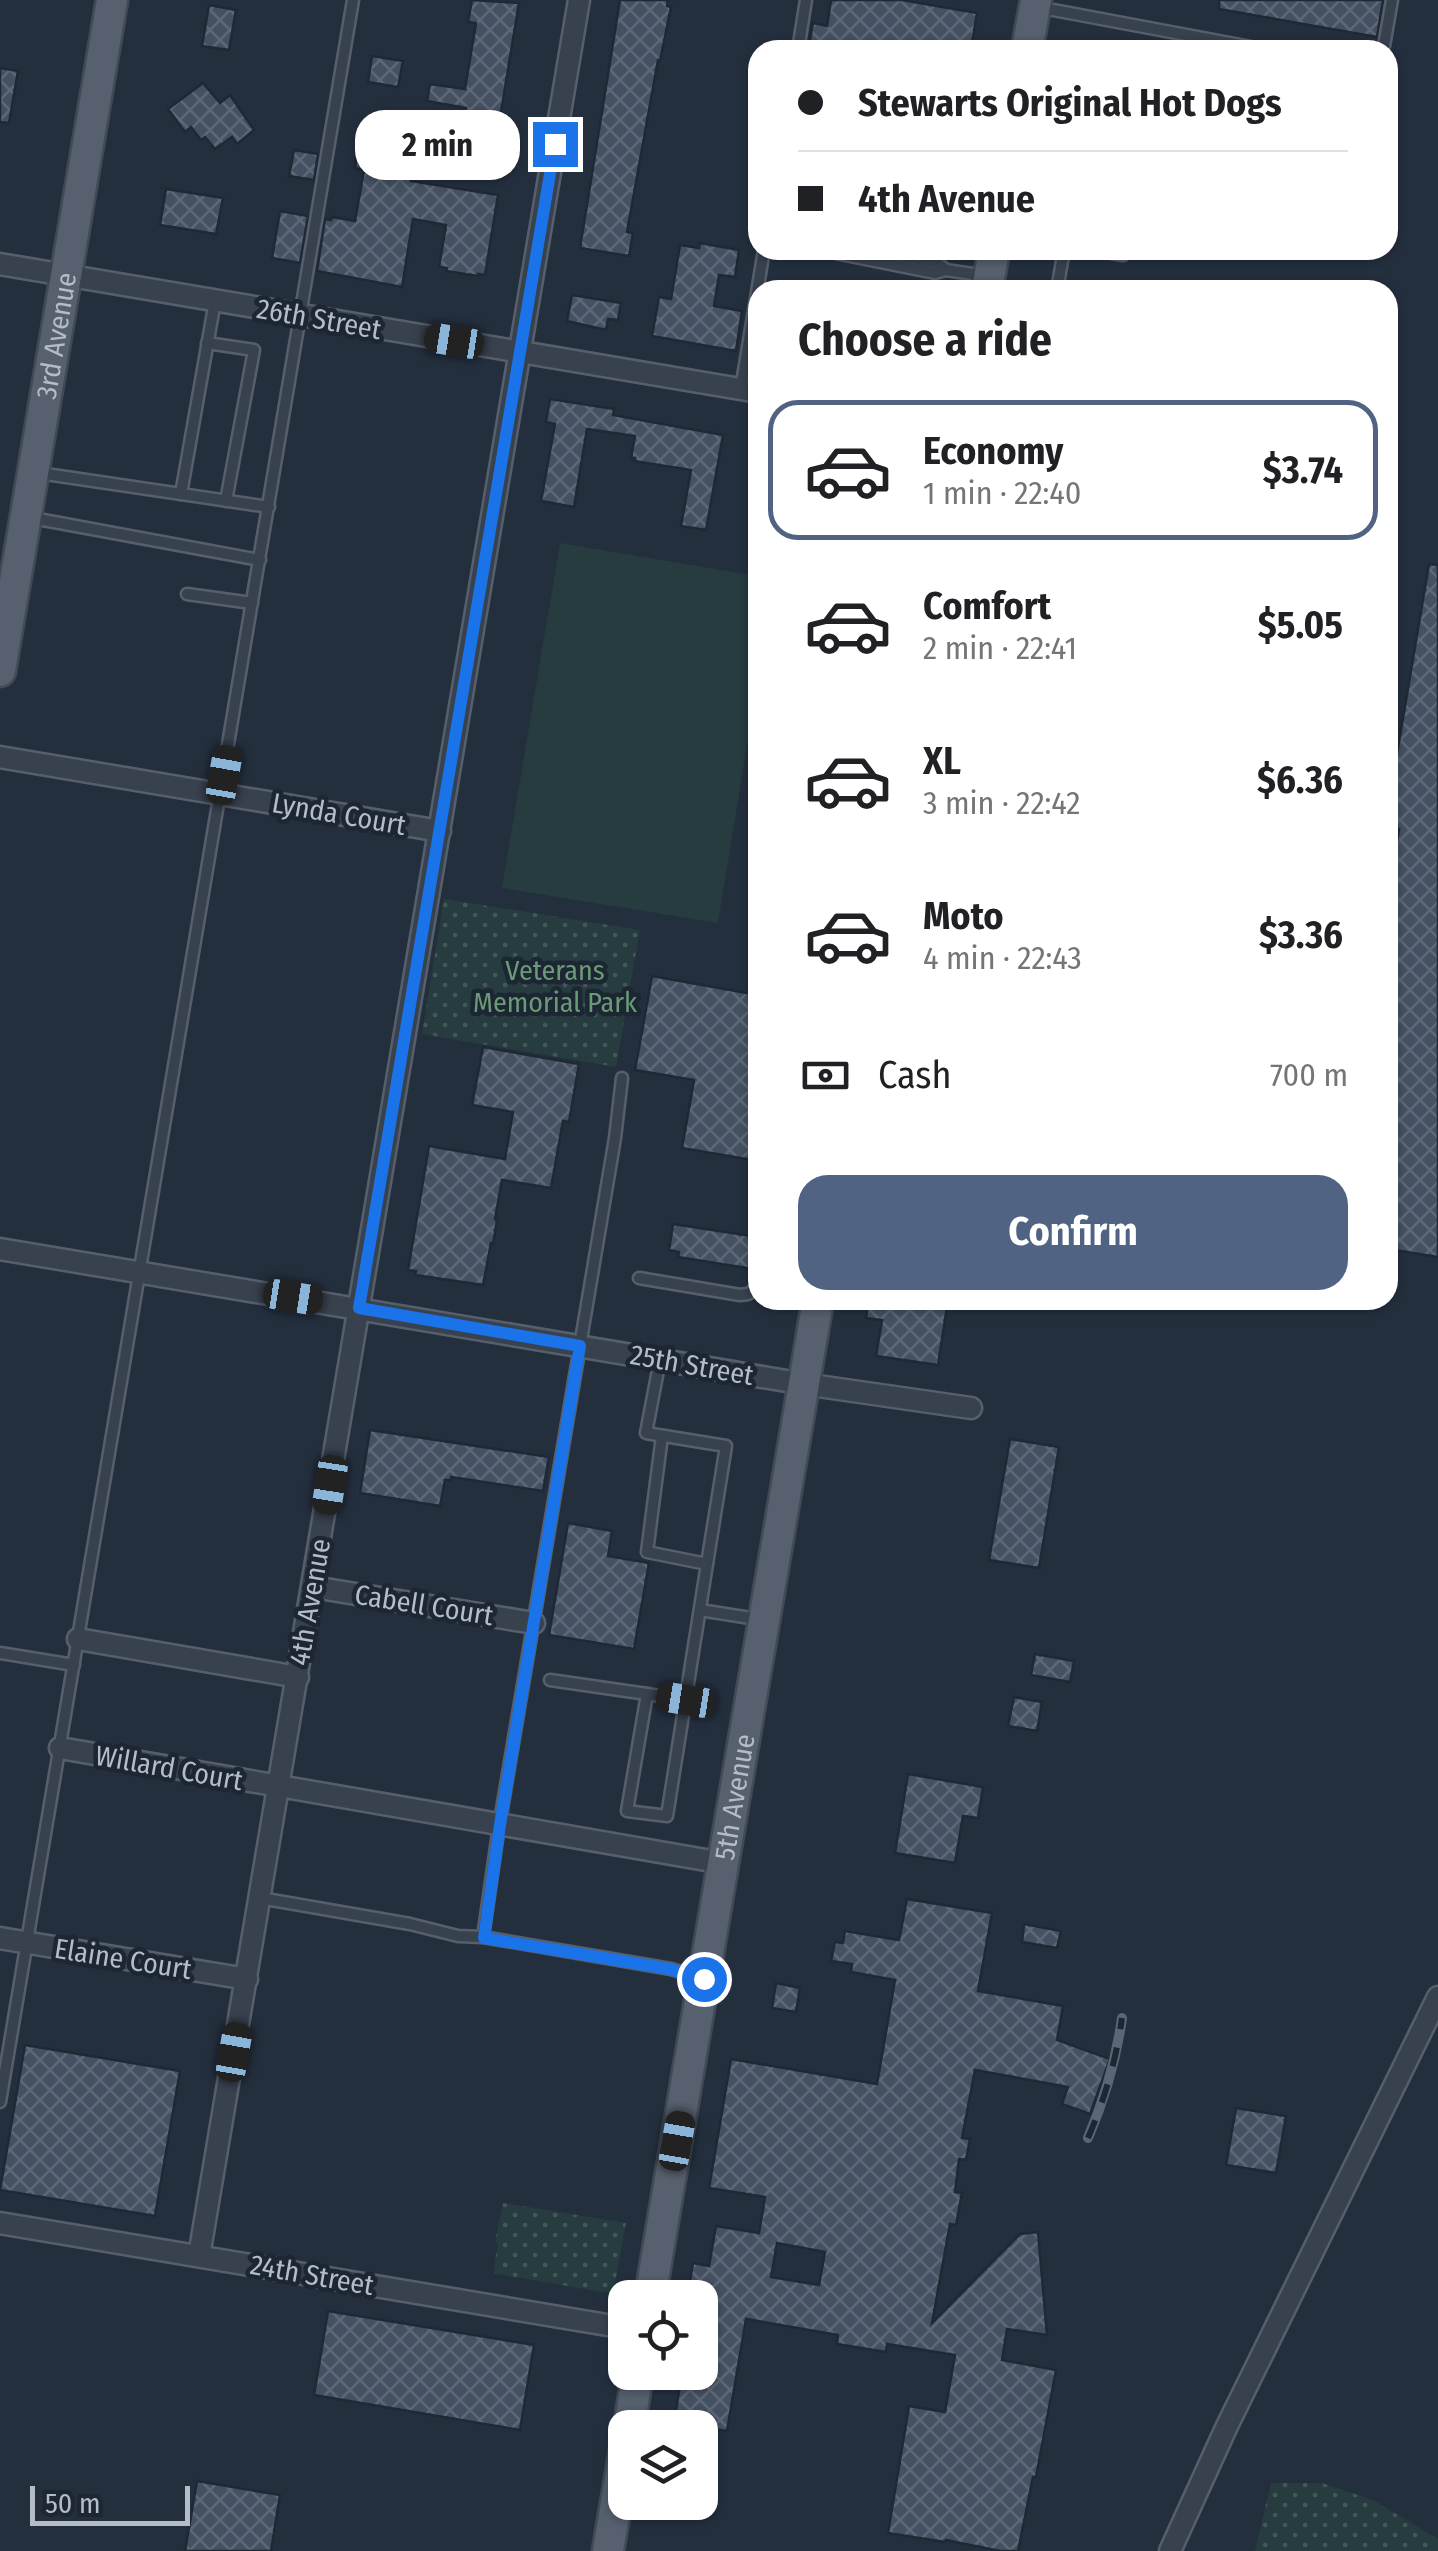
<!DOCTYPE html>
<meta charset="utf-8">
<style>
body{margin:0;font-family:"Fira Sans Condensed",sans-serif;background:#f6f6f6;color:#202124;height:100vh;display:flex;flex-direction:column;font-size:38px;white-space:nowrap}
*{box-sizing:border-box;margin:0}
p{font-size:32px;color:#757577}
.icon{flex:none;width:55px;height:55px;fill:none;stroke:currentColor;stroke-width:2;stroke-linecap:round;stroke-linejoin:round}
.map{position:relative;flex:1;overflow:hidden}
.side{position:absolute;left:748px;top:280px;width:650px;height:1030px;display:flex;flex-direction:column;background:#fff;border-radius:30px;box-shadow:0 2px 8px #0004}
.side>*{flex:none}
.top-card{position:absolute;left:748px;top:40px;width:650px;height:220px;border-radius:30px;box-shadow:0 2px 8px #0004;display:grid;align-content:center;height:220px;padding:0 50px;background:#fff}
.tools{position:absolute;left:608px;top:2280px;display:grid;gap:20px}
.tools a{display:grid;place-items:center;width:110px;height:110px;border-radius:20px;background:#fff;box-shadow:0 2px 8px #0004;font-size:50px}
.scale{position:absolute;left:30px;bottom:25px;width:160px;box-sizing:border-box;padding-left:10px;border:5px solid #b4bcc9;border-top:0;font-size:28px;line-height:35px;white-space:nowrap;color:#b4bcc9;-webkit-text-stroke:8px #1d2633;paint-order:stroke}
.end{position:absolute;width:45px;height:45px;margin:-22px;border:12px solid #1a73e8;background:#fff;box-shadow:0 0 0 5px #fff}
.from{border-radius:50%}
.bubble{position:absolute;height:70px;border-radius:30px;background:#fff;box-shadow:0 2px 8px #0004;font-size:32px;font-weight:700;line-height:70px;text-align:center}
.car{position:absolute;width:30px;height:60px;margin:-30px -15px;border-radius:12px;box-shadow:0 0 8px 2px #0007;background:linear-gradient(#222 24%,#8ab4d8 0 40%,#222 0 76%,#8ab4d8 0 86%,#222 0)}
.top-card b{display:flex;align-items:center;gap:35px;height:95px;font-size:38px}
.top-card b+b{border-top:2px solid #e0e0e0}
.top-card i{width:25px;height:25px;background:#202124}
ul{padding:0;list-style:none}
li{display:flex;align-items:center;gap:30px;height:140px;margin:0 20px 15px;padding:0 30px;border:5px solid transparent;border-radius:30px}
li div{flex:1}
li b{display:block;font-size:38px}
li em{font-style:normal;font-weight:700}
li.on{border-color:#506383}
li>.icon{width:90px;height:90px;stroke-width:1.5}
h2{padding:0 50px;font-size:45px;line-height:120px}
.pay{display:flex;align-items:center;gap:25px;height:110px;padding:0 50px;font-size:38px}
.pay p{margin-inline-start:auto}
.primary-button{display:flex;gap:20px;margin-top:auto;padding:20px 50px}
.primary-button a{flex:1;height:115px;border-radius:30px;background:#506383;color:#fff;font-size:40px;font-weight:700;line-height:115px;text-align:center}
.map>svg:first-child{display:block}
</style>
<div class="map">
<svg width="1438" height="2551" viewBox="0 0 1438 2551">
<defs>
<pattern id="park-dots" width="8" height="8" patternUnits="userSpaceOnUse" patternTransform="scale(2.5)"><rect width="8" height="8" fill="#263c3f"/><path d="M2 2h.1M6 6h.1" fill="none" stroke="#435659" stroke-width="1.8" stroke-linecap="round"/></pattern>
<pattern id="building-cross-hatch" width="8" height="8" patternUnits="userSpaceOnUse" patternTransform="scale(2.5)"><rect width="8" height="8" fill="#455162"/><path d="M0 0l8 8M0 8l8-8" fill="none" stroke="#5d6877"/></pattern>
</defs>
<rect width="100%" height="100%" fill="#242f3e"/>
<g fill="url(#park-dots)">
<path d="M 444,899 L 640,930 L 616,1067 L 422,1034 Z"/>
<path d="M 503,2203 L 626,2223 L 613,2294 L 493,2273 L 498,2244 L 495,2242 Z"/>
<path d="M 1271,2483 L 1322,2483 L 1373,2500 L 1438,2539 L 1438,2551 L 1255,2551 Z"/>
</g>
<path fill="#263c3f" d="M 560,543 L 757,576 L 757,685 L 718,923 L 502,888 Z"/>
<g fill="url(#building-cross-hatch)" stroke="#1f2835" stroke-width="2.5" fill-rule="evenodd">
<path d="M 472,0 L 519,3 L 498,130 L 502,131 L 491,149 L 459,144 L 466,108 L 427,101 L 430,84 L 465,89 L 476,23 L 468,22 Z"/>
<path d="M 620,0 L 668,0 L 667,6 L 671,7 L 660,61 L 658,60 L 627,232 L 633,233 L 629,256 L 580,248 Z"/>
<path d="M 831,0 L 902,0 L 977,13 L 971,50 L 808,50 L 813,23 L 827,26 Z"/>
<path d="M 1219,0 L 1383,0 L 1377,37 L 1219,9 Z"/>
<path d="M 209,5 L 236,10 L 229,50 L 202,46 Z"/>
<path d="M 372,56 L 403,61 L 398,87 L 368,82 Z"/>
<path d="M 0,68 L 18,71 L 9,123 L 0,122 Z"/>
<path d="M 203,83 L 220,103 L 230,95 L 254,130 L 237,144 L 232,137 L 215,149 L 205,137 L 201,140 L 191,127 L 185,132 L 168,109 Z"/>
<path d="M 361,130 L 418,140 L 411,181 L 498,195 L 485,275 L 478,274 L 478,276 L 446,271 L 447,268 L 439,267 L 446,225 L 413,219 L 402,287 L 317,271 L 325,219 L 331,220 L 332,217 L 355,221 L 364,170 L 355,168 Z"/>
<path d="M 294,150 L 318,154 L 314,180 L 289,176 Z"/>
<path d="M 166,189 L 223,198 L 216,234 L 160,225 Z"/>
<path d="M 280,211 L 308,216 L 300,263 L 272,258 Z"/>
<path d="M 700,243 L 739,250 L 735,277 L 719,275 L 714,306 L 742,311 L 736,351 L 652,336 L 659,297 L 671,299 L 680,245 L 699,248 Z"/>
<path d="M 572,295 L 621,303 L 618,320 L 608,319 L 606,330 L 567,321 Z"/>
<path d="M 550,399 L 614,409 L 613,415 L 723,435 L 706,530 L 681,526 L 691,470 L 634,461 L 635,458 L 631,458 L 635,436 L 587,429 L 574,507 L 541,501 L 555,424 L 546,422 Z"/>
<path d="M 1429,564 L 1438,565 L 1438,1257 L 1388,1249 L 1388,898 L 1399,829 L 1388,827 L 1388,807 Z"/>
<path d="M 652,976 L 758,995 L 758,1161 L 682,1148 L 694,1080 L 635,1070 Z"/>
<path d="M 483,1047 L 579,1064 L 569,1122 L 563,1121 L 551,1188 L 502,1180 L 495,1219 L 497,1220 L 493,1244 L 491,1243 L 483,1285 L 415,1275 L 416,1271 L 408,1270 L 429,1146 L 505,1159 L 513,1112 L 472,1105 Z"/>
<path d="M 673,1224 L 758,1237 L 758,1257 L 755,1257 L 753,1269 L 678,1257 L 679,1252 L 669,1250 Z"/>
<path d="M 869,1300 L 948,1300 L 938,1365 L 876,1356 L 882,1320 L 866,1318 Z"/>
<path d="M 370,1430 L 549,1457 L 543,1491 L 451,1477 L 451,1480 L 445,1480 L 440,1506 L 360,1493 Z"/>
<path d="M 1010,1439 L 1059,1447 L 1039,1568 L 989,1560 Z"/>
<path d="M 568,1523 L 612,1531 L 608,1556 L 649,1563 L 634,1649 L 549,1635 Z"/>
<path d="M 1035,1654 L 1074,1661 L 1070,1682 L 1031,1675 Z"/>
<path d="M 1014,1697 L 1042,1702 L 1037,1731 L 1008,1726 Z"/>
<path d="M 908,1774 L 983,1787 L 978,1818 L 963,1816 L 955,1863 L 895,1853 Z"/>
<path d="M 907,1899 L 992,1913 L 978,1991 L 1063,2006 L 1057,2040 L 1110,2059 L 1090,2114 L 1062,2104 L 1068,2087 L 975,2070 L 962,2138 L 970,2139 L 966,2160 L 959,2159 L 955,2192 L 962,2193 L 956,2225 L 950,2224 L 932,2323 L 1020,2234 L 1038,2232 L 1047,2335 L 1007,2329 L 1002,2360 L 1056,2370 L 1036,2477 L 1033,2477 L 1018,2551 L 1000,2551 L 946,2540 L 945,2542 L 888,2533 L 909,2406 L 945,2412 L 955,2355 L 887,2344 L 886,2352 L 837,2344 L 838,2335 L 746,2319 L 727,2431 L 674,2423 L 682,2372 L 700,2372 L 700,2298 L 687,2298 L 693,2263 L 709,2266 L 716,2226 L 759,2233 L 765,2197 L 709,2188 L 731,2059 L 877,2084 L 895,1980 L 851,1972 L 852,1964 L 831,1961 L 835,1942 L 843,1943 L 845,1931 L 899,1940 ZM 777,2243 L 825,2252 L 819,2285 L 771,2277 Z"/>
<path d="M 1024,1924 L 1061,1931 L 1057,1948 L 1022,1942 Z"/>
<path d="M 776,1983 L 800,1988 L 796,2012 L 772,2008 Z"/>
<path d="M 25,2045 L 180,2071 L 155,2216 L 0,2190 Z"/>
<path d="M 1236,2108 L 1286,2116 L 1276,2173 L 1226,2165 Z"/>
<path d="M 328,2311 L 534,2345 L 520,2430 L 314,2395 Z"/>
<path d="M 197,2481 L 280,2495 L 271,2551 L 185,2551 Z"/>
</g>
<g fill="none" stroke-linecap="round" stroke-linejoin="round">
<defs>
<g id="lane">
<path d="M 1037,7 L 1267,50"/>
<path d="M 798,50 L 806,0"/>
<path d="M 1381,50 L 1384,46 L 1392,0"/>
<path d="M 820,250 L 935,273 L 946,270 L 986,276"/>
<path d="M 873,250 L 937,263 L 946,270"/>
<path d="M 1095,250 L 1123,255"/>
<path d="M 1057,290 L 1064,250"/>
<path d="M 207,343 L 254,350 L 226,501"/>
<path d="M 741,389 L 764,250"/>
<path d="M 39,473 L 269,507"/>
<path d="M 181,494 L 215,301"/>
<path d="M 27,517 L 260,560"/>
<path d="M 187,594 L 252,603"/>
<path d="M 639,1278 L 740,1295 L 748,1294 L 758,1287"/>
<path d="M 660,1360 L 646,1433 L 726,1446 L 707,1564 L 647,1552 L 662,1436"/>
<path d="M 700,1610 L 763,1620"/>
<path d="M 0,1653 L 74,1665"/>
<path d="M 550,1680 L 647,1694 L 627,1811 L 667,1816 L 707,1564"/>
<path d="M 647,1694 L 686,1700"/>
<path d="M 260,1898 L 410,1924 L 458,1936 L 483,1937 L 671,1969 L 701,1978"/>
<path d="M 483,1937 L 498,1833 L 615,1138 L 622,1078"/>
<path d="M 0,2102 L 353,0"/>
</g>
<g id="street">
<path d="M 0,264 L 758,392"/>
<path d="M 0,757 L 440,831"/>
<path d="M 0,1249 L 804,1384 L 971,1408"/>
<path d="M 313,1587 L 534,1623"/>
<path d="M 78,1639 L 298,1677"/>
<path d="M 60,1748 L 723,1863"/>
<path d="M 0,1938 L 247,1979"/>
<path d="M 0,2223 L 625,2328"/>
<path d="M 199,2256 L 579,0"/>
<path d="M 1170,2551 L 1227,2426 L 1438,1997"/>
</g>
<g id="primary">
<path d="M 1027,50 L 1036,0"/>
<path d="M 987,290 L 994,250"/>
<path id="s1" d="M 0,671 L 112,0"/>
<path id="s2" d="M 650,2298 L 818,1300"/>
<path d="M 629,2428 L 638,2372"/>
<path d="M 608,2551 L 625,2450"/>
</g>
</defs>
<use href="#lane" stroke="#565f6c" stroke-width="15"/>
<use href="#street" stroke="#565f6c" stroke-width="25"/>
<use href="#primary" stroke="#414a57" stroke-width="35"/>
<use href="#lane" stroke="#38414e" stroke-width="10"/>
<use href="#street" stroke="#38414e" stroke-width="20"/>
<use href="#primary" stroke="#56606e" stroke-width="30"/>
<defs>
<path id="rail" d="M 1088,2138 C 1105,2098 1116,2061 1122,2018"/>
</defs>
<use href="#rail" stroke="#5a6575" stroke-width="10"/>
<use href="#rail" stroke="#1d2633" stroke-width="6" stroke-dasharray="19" stroke-linecap="butt"/>
</g>
<g fill="none" stroke-linecap="round" stroke-linejoin="round">
<path stroke="#1a73e8" stroke-width="12" d="M 555,144 L 359,1308 L 580,1346 L 500,1825 L 484,1938 L 670,1969 L 704,1979"/>
</g>
<g text-anchor="middle" dominant-baseline="central" stroke-width="9" stroke-linejoin="round" paint-order="stroke">
<g font-size="28" fill="#b4bcc9" stroke="#1d2633">
<text transform="translate(319 319) rotate(10)">26th Street</text>
<text stroke="none"><textPath href="#s1" startOffset="340">3rd Avenue</textPath></text>
<text transform="translate(339 814) rotate(10)">Lynda Court</text>
<text transform="translate(692 1365) rotate(10)">25th Street</text>
<text transform="translate(310 1602) rotate(-80)">4th Avenue</text>
<text transform="translate(424 1605) rotate(9)">Cabell Court</text>
<text transform="translate(169 1768) rotate(10)">Willard Court</text>
<text stroke="none"><textPath href="#s2" startOffset="508">5th Avenue</textPath></text>
<text transform="translate(123 1959) rotate(9)">Elaine Court</text>
<text transform="translate(312 2275) rotate(10)">24th Street</text>
</g>
<g font-size="28" fill="#6b9a76" stroke="#1d2633">
<text x="555" y="970">Veterans<tspan x="555" dy="32">Memorial Park</tspan></text>
</g>
</g>
</svg>
<div class="tools">
<a><svg class="icon" aria-label="locate" viewBox="0 0 24 24"><circle cx="12" cy="12" r="6"/><path d="M12 2v4M12 18v4M2 12h4M18 12h4"/></svg></a>
<a><svg class="icon" aria-label="layers" viewBox="0 0 24 24"><path d="M12 4l9 5-9 5-9-5zM3 14l9 5 9-5"/></svg></a>
</div>
<div class="scale">50 m</div>
<i class="end from" style="left:704px;top:1979px"></i>
<i class="end" style="left:555px;top:144px"></i>
<div class="bubble" style="left:355px;top:110px;width:165px">2 min</div>
<i class="car" style="left:454px;top:341px;rotate:279deg"></i>
<i class="car" style="left:224px;top:775px;rotate:10deg"></i>
<i class="car" style="left:293px;top:1297px;rotate:99deg"></i>
<i class="car" style="left:330px;top:1485px;rotate:189deg"></i>
<i class="car" style="left:686px;top:1700px;rotate:279deg"></i>
<i class="car" style="left:234px;top:2052px;rotate:10deg"></i>
<i class="car" style="left:677px;top:2141px;rotate:10deg"></i>
<div class="top-card">
<b><i class="from"></i>Stewarts Original Hot Dogs</b>
<b><i></i>4th Avenue</b>
</div>
<section class="side">
<h2>Choose a ride</h2>
<ul>
<li class="on"><svg class="icon" aria-label="car" viewBox="0 0 24 24"><path d="M5 17H2v-5l4-1 3-4h7l3 4 3 1v5h-3M9 17h6M6 11h13"/><circle cx="7" cy="17" r="2"/><circle cx="17" cy="17" r="2"/></svg><div><b>Economy</b><p>1 min · 22:40</p></div><em>$3.74</em></li>
<li><svg class="icon" aria-label="car" viewBox="0 0 24 24"><path d="M5 17H2v-5l4-1 3-4h7l3 4 3 1v5h-3M9 17h6M6 11h13"/><circle cx="7" cy="17" r="2"/><circle cx="17" cy="17" r="2"/></svg><div><b>Comfort</b><p>2 min · 22:41</p></div><em>$5.05</em></li>
<li><svg class="icon" aria-label="car" viewBox="0 0 24 24"><path d="M5 17H2v-5l4-1 3-4h7l3 4 3 1v5h-3M9 17h6M6 11h13"/><circle cx="7" cy="17" r="2"/><circle cx="17" cy="17" r="2"/></svg><div><b>XL</b><p>3 min · 22:42</p></div><em>$6.36</em></li>
<li><svg class="icon" aria-label="car" viewBox="0 0 24 24"><path d="M5 17H2v-5l4-1 3-4h7l3 4 3 1v5h-3M9 17h6M6 11h13"/><circle cx="7" cy="17" r="2"/><circle cx="17" cy="17" r="2"/></svg><div><b>Moto</b><p>4 min · 22:43</p></div><em>$3.36</em></li>
</ul>
<div class="pay"><svg class="icon" aria-label="cash" viewBox="0 0 24 24"><path d="M3 7h18v10H3z"/><circle cx="12" cy="12" r="2"/></svg>Cash<p>700 m</p></div>
<div class="primary-button"><a>Confirm</a></div>
</section>
</div>
